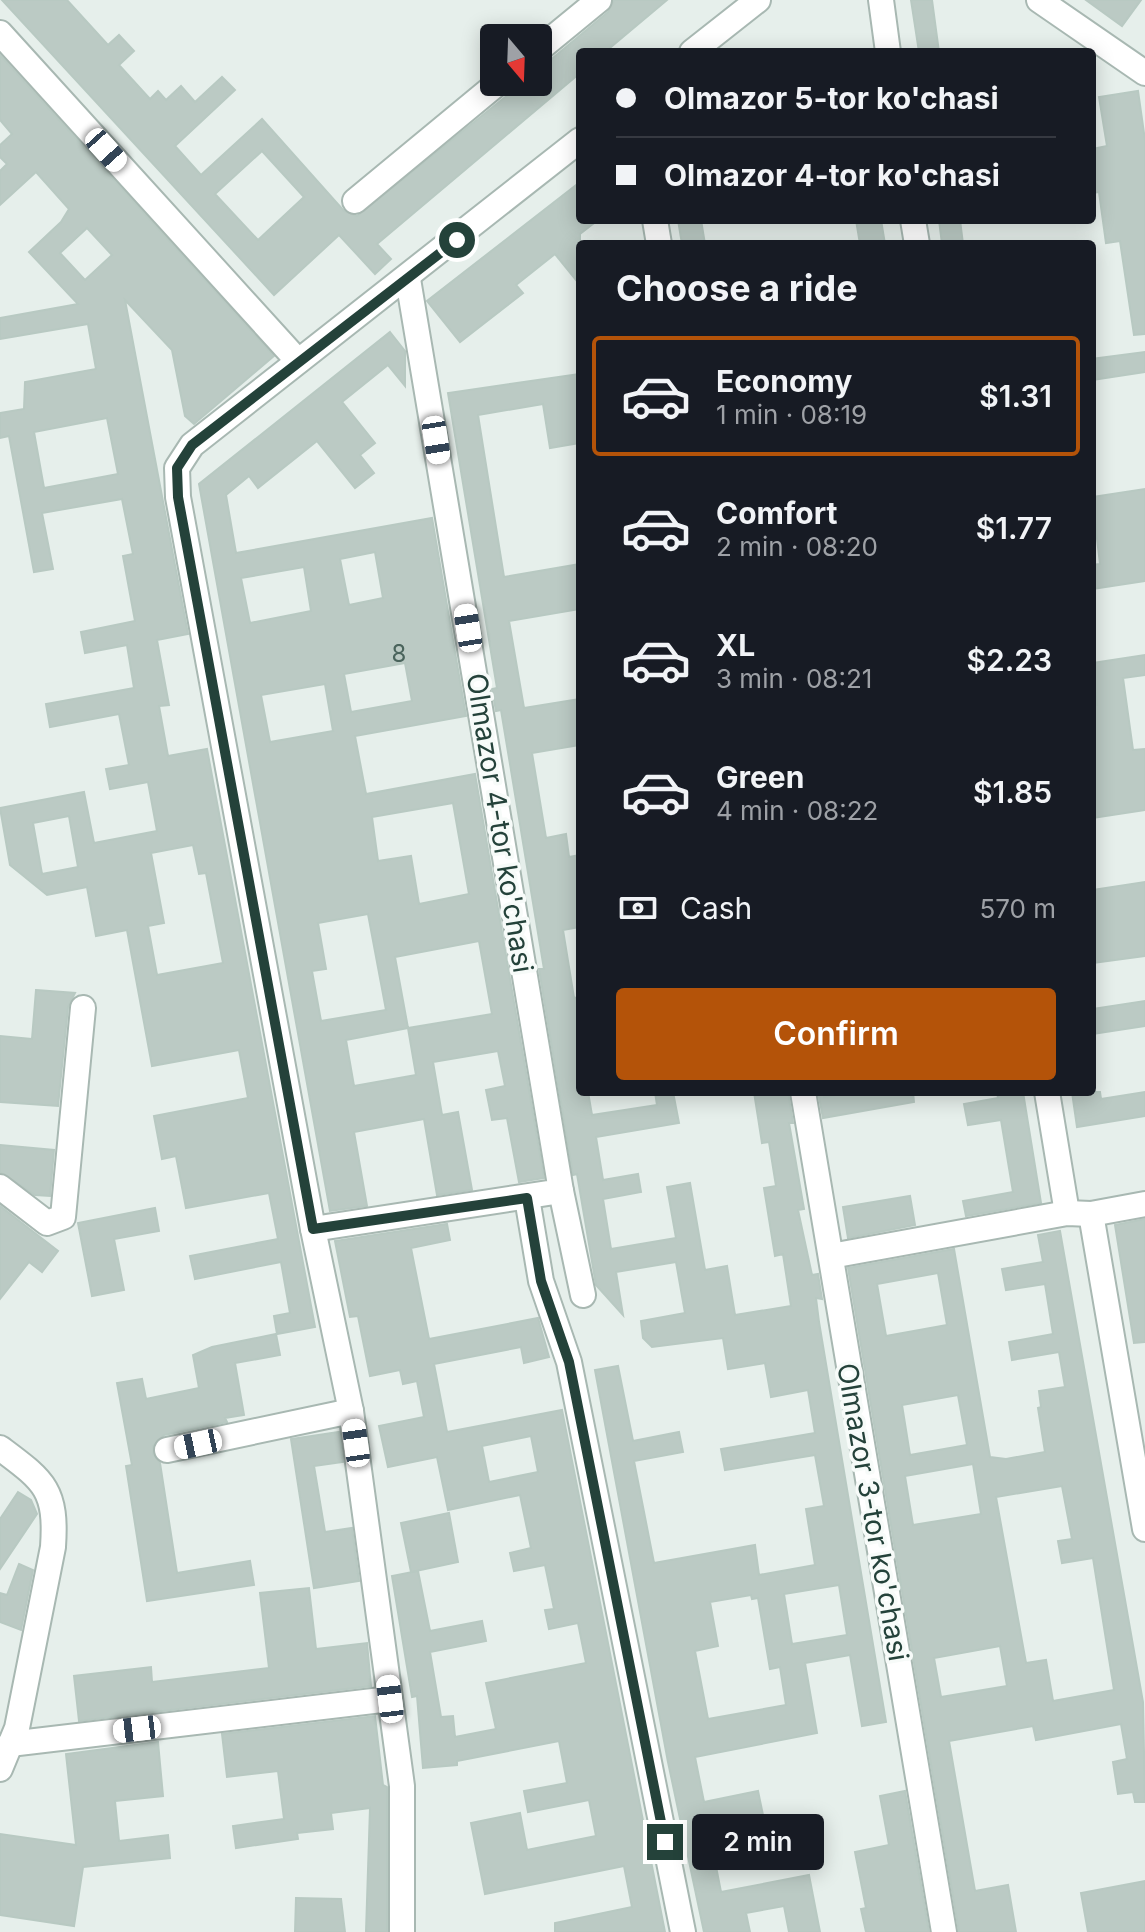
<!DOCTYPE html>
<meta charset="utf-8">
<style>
body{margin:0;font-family:Inter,sans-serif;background:#242831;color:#f1f3f6;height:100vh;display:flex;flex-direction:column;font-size:30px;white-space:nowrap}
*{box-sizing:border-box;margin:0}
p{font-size:26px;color:#9ea1a6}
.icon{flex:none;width:44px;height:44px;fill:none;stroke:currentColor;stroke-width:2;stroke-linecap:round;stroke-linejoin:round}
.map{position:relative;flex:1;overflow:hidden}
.drawer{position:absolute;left:576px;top:240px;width:520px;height:856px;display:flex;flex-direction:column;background:#171b24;border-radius:8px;box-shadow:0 4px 20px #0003}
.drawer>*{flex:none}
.hud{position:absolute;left:576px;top:48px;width:520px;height:176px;border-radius:8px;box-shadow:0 4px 20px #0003;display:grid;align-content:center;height:176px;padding:0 40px;background:#171b24}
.needle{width:52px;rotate:161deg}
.controls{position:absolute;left:480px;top:24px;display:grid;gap:16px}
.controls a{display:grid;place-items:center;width:72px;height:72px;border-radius:8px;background:#171b24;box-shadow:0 4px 20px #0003;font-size:40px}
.end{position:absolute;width:36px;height:36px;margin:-18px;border:10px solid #24423a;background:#fff;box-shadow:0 0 0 4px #fff}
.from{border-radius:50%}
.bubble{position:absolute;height:56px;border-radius:8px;background:#171b24;box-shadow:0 4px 20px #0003;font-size:26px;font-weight:600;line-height:56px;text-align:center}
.car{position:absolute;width:24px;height:48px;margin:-24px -12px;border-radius:10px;box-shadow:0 0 6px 2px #0007;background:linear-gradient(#fff 24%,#345 0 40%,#fff 0 76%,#345 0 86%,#fff 0)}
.hud b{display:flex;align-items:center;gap:28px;height:76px;font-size:30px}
.hud b+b{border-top:2px solid #363941}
.hud i{width:20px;height:20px;background:#f1f3f6}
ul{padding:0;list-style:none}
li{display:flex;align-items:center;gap:24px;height:120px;margin:0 16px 12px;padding:0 24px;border:4px solid transparent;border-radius:8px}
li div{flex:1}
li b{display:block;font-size:30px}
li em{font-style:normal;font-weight:600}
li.selected{border-color:#b45309}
li>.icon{width:72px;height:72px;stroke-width:1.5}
h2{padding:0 40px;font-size:36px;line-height:96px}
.pay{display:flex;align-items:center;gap:20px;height:88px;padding:0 40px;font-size:30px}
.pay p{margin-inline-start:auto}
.action{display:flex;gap:16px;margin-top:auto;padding:16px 40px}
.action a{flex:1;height:92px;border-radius:8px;background:#b45309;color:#fff;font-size:32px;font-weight:600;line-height:92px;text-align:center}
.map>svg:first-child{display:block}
</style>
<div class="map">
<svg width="1145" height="1932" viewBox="0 0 1145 1932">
<rect width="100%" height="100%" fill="#e6efeb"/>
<g fill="#bbcac4" stroke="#b8c9c2" stroke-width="2" fill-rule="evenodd">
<path d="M 2,0 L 67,0 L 108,45 L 119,35 L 134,51 L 119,65 L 150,99 L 158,91 L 166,100 L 181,86 L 195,102 L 222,77 L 235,90 L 175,146 L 201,175 L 262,119 L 344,211 L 357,216 L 509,94 L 514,82 L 538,82 L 538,65 L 548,62 L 608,12 L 614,0 L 667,0 L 605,52 L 580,52 L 580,73 L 377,244 L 391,259 L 375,274 L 339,235 L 274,295 ZM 262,151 L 304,197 L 258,240 L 215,194 Z"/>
<path d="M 911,0 L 932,0 L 939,52 L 919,52 Z"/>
<path d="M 1086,0 L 1141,0 L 1122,26 Z"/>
<path d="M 0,55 L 274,356 L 194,424 L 185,416 L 172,350 L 125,300 L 188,634 L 157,640 L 169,705 L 159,706 L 168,756 L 207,749 L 315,1327 L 277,1334 L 274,1316 L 290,1313 L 281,1262 L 195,1279 L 190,1256 L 278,1239 L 269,1193 L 186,1208 L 176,1156 L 162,1159 L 154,1116 L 248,1098 L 239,1050 L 152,1066 L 127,930 L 96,936 L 87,887 L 47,895 L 10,865 L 0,808 L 84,792 L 94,843 L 157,831 L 148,782 L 110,789 L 106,769 L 129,765 L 119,714 L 50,727 L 46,704 L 134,688 L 127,645 L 85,653 L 81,632 L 135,621 L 123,556 L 133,554 L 122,499 L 42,513 L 53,569 L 34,572 L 9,436 L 0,438 L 0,413 L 24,409 L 25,382 L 96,369 L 88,324 L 0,339 L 0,318 L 78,304 L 29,252 L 61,222 L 69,209 L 36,172 L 0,205 L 0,171 L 7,164 L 0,157 L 0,145 L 12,134 L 0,120 ZM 87,228 L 112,255 L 85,280 L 60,253 ZM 107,418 L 118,474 L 44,488 L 34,432 ZM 69,816 L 78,867 L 42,874 L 33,823 ZM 193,845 L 199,874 L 206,873 L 223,963 L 157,975 L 148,926 L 164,923 L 151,853 Z"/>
<path d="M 1138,91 L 1145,140 L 1145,334 L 1134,335 L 1120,241 L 1106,243 L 1099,192 L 1092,193 L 1092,149 L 1107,146 L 1099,97 Z"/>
<path d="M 580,182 L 580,220 L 598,220 L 580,234 L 580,285 L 555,254 L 516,285 L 523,293 L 460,342 L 427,301 Z"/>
<path d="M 678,220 L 701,220 L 705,244 L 682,244 Z"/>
<path d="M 856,220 L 881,220 L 885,244 L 860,244 Z"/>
<path d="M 939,220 L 960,220 L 963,244 L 942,244 Z"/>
<path d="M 390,332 L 405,351 L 405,386 L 388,365 L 342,402 L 375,443 L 360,455 L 374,473 L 355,488 L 317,441 L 258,488 L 249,476 L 226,495 L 236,553 L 432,518 L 466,716 L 355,736 L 366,794 L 475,774 L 544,1178 L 519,1182 L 507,1118 L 492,1120 L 486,1090 L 505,1086 L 498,1051 L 433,1062 L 442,1115 L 458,1112 L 472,1190 L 437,1195 L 424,1119 L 354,1132 L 367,1206 L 330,1211 L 199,484 ZM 375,552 L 383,598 L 349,605 L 340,559 ZM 304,567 L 311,611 L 250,623 L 241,578 ZM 405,663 L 412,701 L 351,712 L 344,674 ZM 325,684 L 333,731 L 270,742 L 261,695 ZM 453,803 L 469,894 L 419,904 L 411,856 L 378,861 L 372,817 ZM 368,914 L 386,1010 L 321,1021 L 312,971 L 326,969 L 318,923 ZM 479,941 L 492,1014 L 408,1028 L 395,957 ZM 408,1028 L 416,1075 L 354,1086 L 346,1040 Z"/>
<path d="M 1145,352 L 1145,372 L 1092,380 L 1092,359 Z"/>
<path d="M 580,374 L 580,443 L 550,448 L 543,404 L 478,415 L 504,577 L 580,564 L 580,609 L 509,621 L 524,708 L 580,699 L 580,745 L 532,753 L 546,838 L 566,834 L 569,857 L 580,855 L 580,927 L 563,930 L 574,998 L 580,997 L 580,1092 L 588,1092 L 592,1115 L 657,1105 L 655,1092 L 673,1092 L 679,1123 L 596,1137 L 603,1180 L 638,1174 L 641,1192 L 603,1199 L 611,1249 L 676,1238 L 667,1187 L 690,1183 L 705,1270 L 727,1266 L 735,1315 L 791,1306 L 783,1254 L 775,1256 L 764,1188 L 776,1186 L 769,1142 L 762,1143 L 754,1092 L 788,1092 L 793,1123 L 789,1123 L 804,1209 L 798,1210 L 812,1275 L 818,1274 L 822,1299 L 816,1298 L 819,1322 L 886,1722 L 862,1726 L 850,1655 L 805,1663 L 817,1733 L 695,1757 L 704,1802 L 758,1791 L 763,1815 L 708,1826 L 721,1892 L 809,1875 L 820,1932 L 789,1932 L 784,1906 L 746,1913 L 750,1932 L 704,1932 L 668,1762 L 595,1370 L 618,1366 L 633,1441 L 679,1432 L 683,1452 L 634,1461 L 654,1563 L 755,1545 L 759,1575 L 815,1565 L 806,1509 L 824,1506 L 815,1455 L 725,1470 L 721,1449 L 815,1433 L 808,1390 L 771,1397 L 765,1363 L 728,1369 L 723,1338 L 652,1347 L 643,1338 L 641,1321 L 685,1313 L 676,1262 L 616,1272 L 623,1315 L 596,1285 L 577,1174 L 573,1175 L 539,969 L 544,969 L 501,710 L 496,711 L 492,689 L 497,688 L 448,393 ZM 839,1585 L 847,1635 L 792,1644 L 784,1594 ZM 751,1595 L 752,1599 L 758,1598 L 770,1669 L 780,1667 L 786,1705 L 708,1719 L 695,1651 L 718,1646 L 710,1602 Z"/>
<path d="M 1145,489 L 1145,581 L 1092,589 L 1092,565 L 1100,564 L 1092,497 Z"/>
<path d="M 1145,655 L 1145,675 L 1123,678 L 1133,750 L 1145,749 L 1145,810 L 1092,818 L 1092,706 L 1097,705 L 1092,663 Z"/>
<path d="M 1145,882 L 1145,956 L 1092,963 L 1092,890 Z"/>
<path d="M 36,990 L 75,993 L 68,1007 L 58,1106 L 0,1102 L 0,1036 L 32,1039 Z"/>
<path d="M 1145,1001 L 1145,1026 L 1092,1034 L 1092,1009 Z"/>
<path d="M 818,1092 L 824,1092 L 824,1097 L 854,1092 L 913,1092 L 914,1102 L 823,1118 Z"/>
<path d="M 997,1092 L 1023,1092 L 1041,1203 L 966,1216 L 963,1201 L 1013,1192 L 1001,1120 L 968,1125 L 964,1104 L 998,1098 Z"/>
<path d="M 1072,1092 L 1100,1092 L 1101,1099 L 1145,1092 L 1145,1116 L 1077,1127 Z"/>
<path d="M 0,1145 L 54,1150 L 50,1196 L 35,1195 L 0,1172 Z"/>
<path d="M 910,1196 L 915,1225 L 848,1238 L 843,1207 Z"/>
<path d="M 0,1206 L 58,1251 L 42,1272 L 29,1262 L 0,1299 Z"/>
<path d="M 155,1208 L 159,1231 L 114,1239 L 124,1290 L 92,1296 L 78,1223 Z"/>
<path d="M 1145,1219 L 1145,1342 L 1134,1343 L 1115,1225 Z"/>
<path d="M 447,1224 L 450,1240 L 411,1248 L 429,1339 L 538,1318 L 549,1357 L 524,1363 L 521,1347 L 434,1364 L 447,1432 L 562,1410 L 665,1932 L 555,1932 L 555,1923 L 632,1907 L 624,1866 L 485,1894 L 471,1823 L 520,1813 L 527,1850 L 596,1836 L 589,1800 L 528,1812 L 524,1791 L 567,1783 L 559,1741 L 457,1761 L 457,1765 L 423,1768 L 417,1696 L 412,1697 L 392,1576 L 418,1571 L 430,1631 L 482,1621 L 486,1641 L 430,1652 L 441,1717 L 453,1716 L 455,1737 L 496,1729 L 486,1683 L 586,1663 L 578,1623 L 549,1629 L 545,1610 L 554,1609 L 545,1565 L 514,1571 L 510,1553 L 531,1548 L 520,1495 L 448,1510 L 437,1457 L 388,1467 L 379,1426 L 424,1417 L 417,1381 L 403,1384 L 400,1370 L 370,1376 L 358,1316 L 350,1317 L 335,1241 ZM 531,1436 L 538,1472 L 489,1482 L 482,1446 Z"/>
<path d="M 1060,1231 L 1143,1702 L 1145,1802 L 1135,1802 L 1133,1792 L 1118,1794 L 1113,1762 L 1127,1759 L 1121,1724 L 1036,1740 L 1033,1726 L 949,1741 L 975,1891 L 1008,1885 L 1016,1932 L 959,1932 L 848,1268 L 954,1249 L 990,1457 L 1006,1459 L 1045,1452 L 1038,1408 L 1041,1407 L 1039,1391 L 1065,1387 L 1059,1352 L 1012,1360 L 1009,1342 L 1053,1334 L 1045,1284 L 1006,1290 L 1002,1269 L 1043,1262 L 1038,1235 ZM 938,1273 L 947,1325 L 886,1336 L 877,1284 ZM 958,1395 L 967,1445 L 910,1455 L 902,1405 ZM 973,1464 L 981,1514 L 913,1525 L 905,1476 ZM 1062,1486 L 1072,1539 L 1058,1541 L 1062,1563 L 1093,1558 L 1114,1690 L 1053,1701 L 1046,1660 L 1026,1663 L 996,1497 ZM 1000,1646 L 1007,1686 L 941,1697 L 934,1658 Z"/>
<path d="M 276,1334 L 280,1355 L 235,1363 L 244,1415 L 225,1418 L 227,1422 L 164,1435 L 153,1446 L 153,1454 L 160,1463 L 177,1573 L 250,1561 L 254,1585 L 147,1601 L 126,1466 L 132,1465 L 117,1383 L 142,1379 L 146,1399 L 199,1388 L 193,1355 L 212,1347 Z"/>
<path d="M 339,1432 L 343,1462 L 314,1466 L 325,1532 L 352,1528 L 359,1581 L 314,1588 L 291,1439 Z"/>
<path d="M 18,1492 L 31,1500 L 37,1514 L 0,1569 L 0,1519 Z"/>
<path d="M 449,1513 L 458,1562 L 411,1572 L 401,1523 Z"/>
<path d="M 19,1564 L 33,1570 L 21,1630 L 0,1622 L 0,1593 L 7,1595 Z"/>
<path d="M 309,1588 L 316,1649 L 367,1643 L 371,1686 L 79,1721 L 74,1676 L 151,1667 L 152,1682 L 269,1668 L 260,1593 Z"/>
<path d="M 375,1716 L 383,1785 L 387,1787 L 387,1932 L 366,1932 L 370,1808 L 331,1813 L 333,1829 L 297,1833 L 298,1839 L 236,1848 L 233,1826 L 284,1819 L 278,1771 L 227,1777 L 222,1734 Z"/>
<path d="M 158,1742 L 163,1796 L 115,1801 L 119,1841 L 168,1835 L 170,1858 L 83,1867 L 74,1926 L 0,1915 L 0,1834 L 76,1845 L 66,1754 Z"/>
<path d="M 905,1791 L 929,1932 L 866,1932 L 861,1909 L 866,1908 L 855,1852 L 889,1845 L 880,1796 Z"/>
<path d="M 1145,1881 L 1145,1932 L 1088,1932 L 1081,1893 Z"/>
<path d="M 296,1898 L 341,1899 L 345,1932 L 295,1932 Z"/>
</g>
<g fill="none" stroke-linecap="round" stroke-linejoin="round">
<defs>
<g id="minor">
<path d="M 881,0 L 888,52"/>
<path d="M 1039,0 L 1145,73"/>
<path d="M 0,33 L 298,361"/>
<path d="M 538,50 L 599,0"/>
<path d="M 692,52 L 758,0"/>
<path d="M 355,201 L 499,82"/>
<path d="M 655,220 L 659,244"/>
<path d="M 913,220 L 917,244"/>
<path d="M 803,1092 L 944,1932"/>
<path d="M 1047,1092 L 1067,1213"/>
<path d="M 0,1187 L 47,1223 L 63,1217 L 83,1008"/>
<path d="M 561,1191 L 583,1295"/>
<path d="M 527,1198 L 541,1281 L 569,1362 L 683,1932"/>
<path d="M 1091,1214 L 1145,1529"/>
<path d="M 313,1229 L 561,1191 L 408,279"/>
<path d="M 831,1256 L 1067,1213 L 1091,1214 L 1145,1204"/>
<path d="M 0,1448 C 44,1481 57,1489 53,1547 L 17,1728 L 0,1769"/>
<path d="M 167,1450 L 351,1411"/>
<path d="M 10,1744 L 390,1699"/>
<path d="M 402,1932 L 402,1786 L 351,1411 L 313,1229 L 178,497 L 177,468 L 192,445 L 580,140"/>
</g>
</defs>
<use href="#minor" stroke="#a8b8b2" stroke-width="28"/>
<use href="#minor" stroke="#fff" stroke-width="24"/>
</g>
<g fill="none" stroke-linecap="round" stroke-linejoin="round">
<path stroke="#24423a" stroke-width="10" d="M 457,240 L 192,445 L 177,468 L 178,497 L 313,1229 L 527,1198 L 541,1281 L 569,1362 L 665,1842"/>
</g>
<g text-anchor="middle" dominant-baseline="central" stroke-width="7" stroke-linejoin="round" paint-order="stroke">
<g font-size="24" fill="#4a645c">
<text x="399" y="653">8</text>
</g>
<g font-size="28" fill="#24423a" stroke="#f7fbf9">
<text transform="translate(500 823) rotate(81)">Olmazor 4-tor ko'chasi</text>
<text transform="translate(873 1512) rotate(80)">Olmazor 3-tor ko'chasi</text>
</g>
</g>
</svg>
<div class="controls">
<a><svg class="needle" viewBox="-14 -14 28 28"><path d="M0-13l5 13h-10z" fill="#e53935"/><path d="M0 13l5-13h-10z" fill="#9ea1a6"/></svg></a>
</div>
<i class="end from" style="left:457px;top:240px"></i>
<i class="end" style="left:665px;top:1842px"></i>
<div class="bubble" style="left:692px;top:1814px;width:132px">2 min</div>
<i class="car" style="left:106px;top:150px;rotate:138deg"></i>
<i class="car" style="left:436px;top:440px;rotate:171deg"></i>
<i class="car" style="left:468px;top:628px;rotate:351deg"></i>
<i class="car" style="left:356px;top:1443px;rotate:352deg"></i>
<i class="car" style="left:198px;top:1444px;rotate:258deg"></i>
<i class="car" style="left:390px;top:1699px;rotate:353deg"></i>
<i class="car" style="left:137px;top:1729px;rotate:263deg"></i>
<div class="hud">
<b><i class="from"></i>Olmazor 5-tor ko'chasi</b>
<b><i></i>Olmazor 4-tor ko'chasi</b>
</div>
<section class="drawer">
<h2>Choose a ride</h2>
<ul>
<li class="selected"><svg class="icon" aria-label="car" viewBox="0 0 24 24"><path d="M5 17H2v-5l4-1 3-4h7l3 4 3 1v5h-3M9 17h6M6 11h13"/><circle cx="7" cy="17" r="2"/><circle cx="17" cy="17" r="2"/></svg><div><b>Economy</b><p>1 min · 08:19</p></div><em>$1.31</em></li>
<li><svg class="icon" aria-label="car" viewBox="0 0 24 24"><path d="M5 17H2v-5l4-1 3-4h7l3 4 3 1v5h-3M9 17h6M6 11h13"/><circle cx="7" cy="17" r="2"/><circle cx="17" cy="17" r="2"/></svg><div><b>Comfort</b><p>2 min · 08:20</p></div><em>$1.77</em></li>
<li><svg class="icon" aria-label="car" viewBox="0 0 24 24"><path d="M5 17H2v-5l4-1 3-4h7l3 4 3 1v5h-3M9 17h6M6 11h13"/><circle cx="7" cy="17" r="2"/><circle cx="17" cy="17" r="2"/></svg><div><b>XL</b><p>3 min · 08:21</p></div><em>$2.23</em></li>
<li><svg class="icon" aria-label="car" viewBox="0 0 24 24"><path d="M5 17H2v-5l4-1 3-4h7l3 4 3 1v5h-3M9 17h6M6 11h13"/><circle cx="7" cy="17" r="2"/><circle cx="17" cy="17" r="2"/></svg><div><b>Green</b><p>4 min · 08:22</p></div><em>$1.85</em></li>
</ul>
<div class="pay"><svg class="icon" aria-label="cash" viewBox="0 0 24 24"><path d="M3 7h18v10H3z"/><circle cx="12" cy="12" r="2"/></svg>Cash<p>570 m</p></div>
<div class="action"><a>Confirm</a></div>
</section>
</div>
